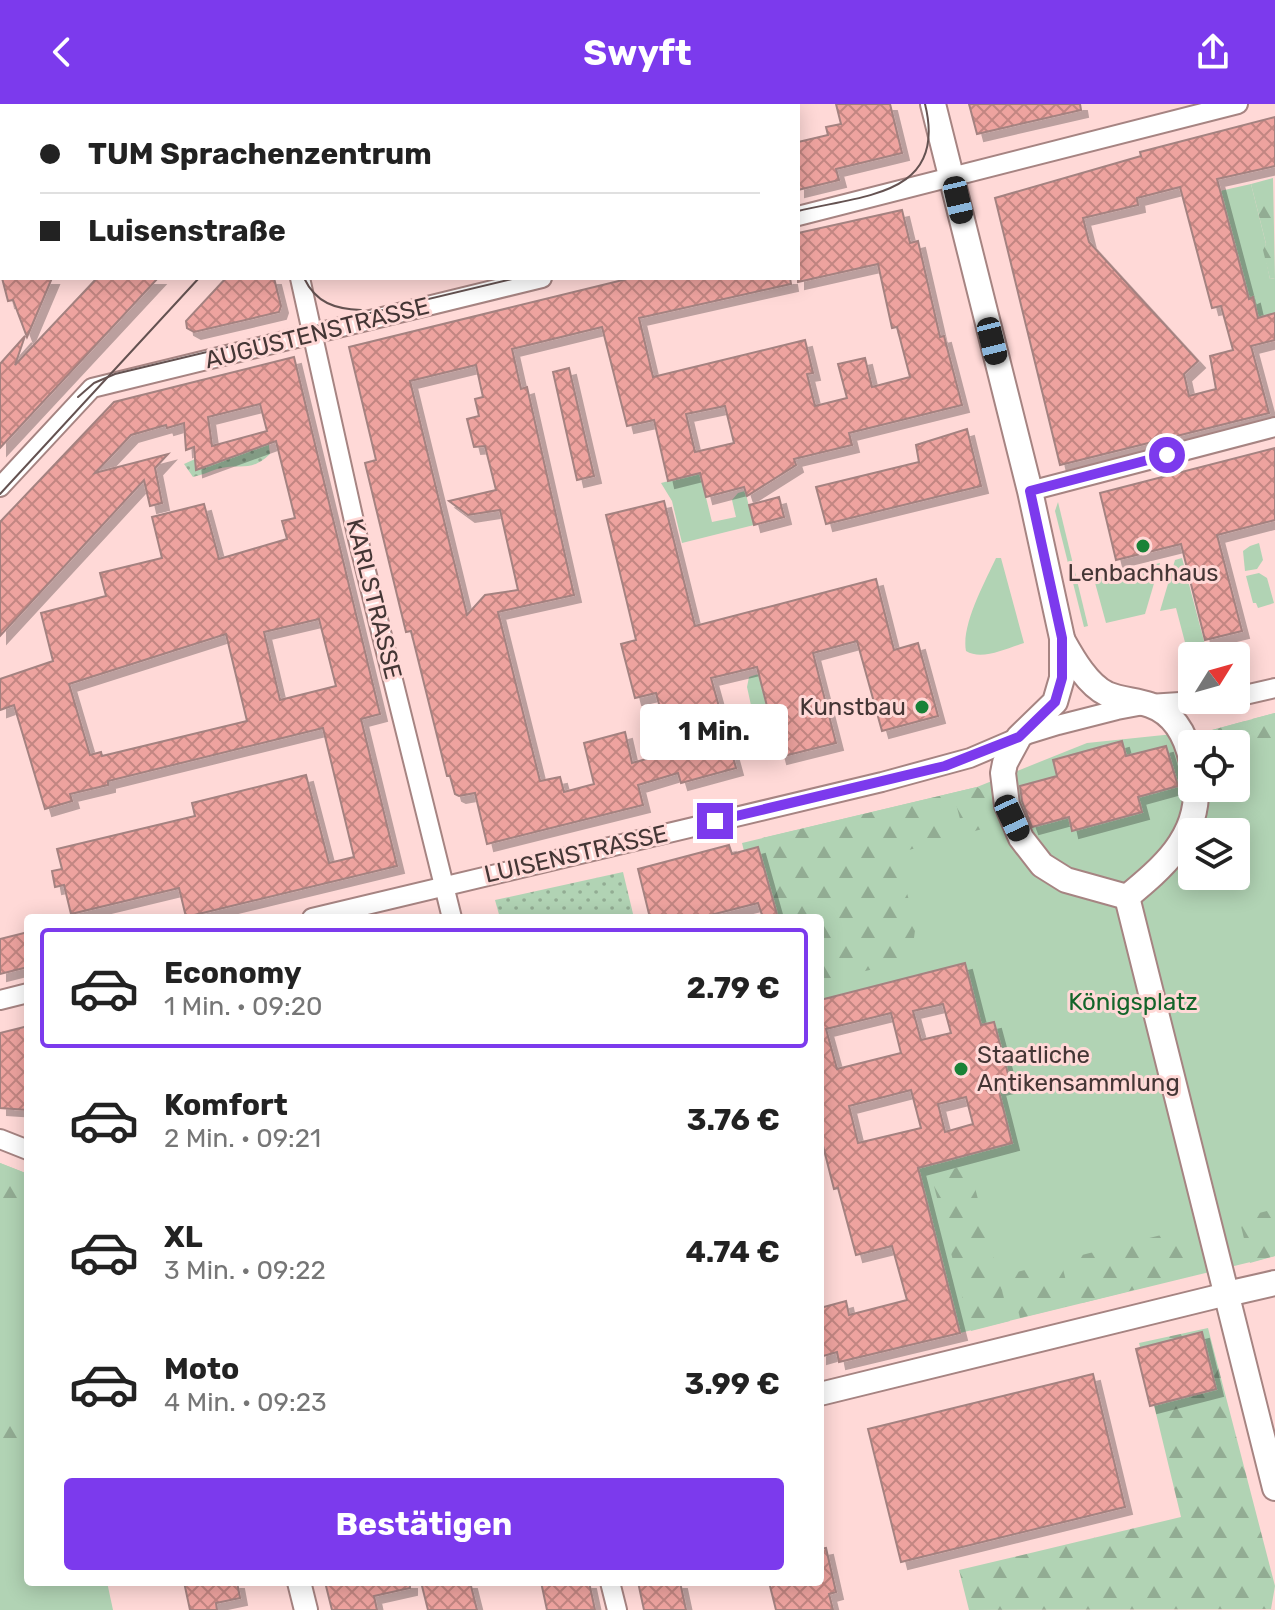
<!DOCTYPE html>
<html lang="de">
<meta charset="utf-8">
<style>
body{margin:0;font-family:Rubik,sans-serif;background:#f2f2f2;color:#222;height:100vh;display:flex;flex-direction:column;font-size:30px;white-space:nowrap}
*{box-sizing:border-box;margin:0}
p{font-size:26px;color:#767676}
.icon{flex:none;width:44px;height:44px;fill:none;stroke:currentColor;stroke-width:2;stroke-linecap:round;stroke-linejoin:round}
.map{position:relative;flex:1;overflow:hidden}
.panel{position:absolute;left:24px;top:810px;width:800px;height:672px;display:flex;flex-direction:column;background:#fff;border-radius:8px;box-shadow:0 4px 20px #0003}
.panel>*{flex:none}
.hud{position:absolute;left:0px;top:0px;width:800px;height:176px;box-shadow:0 4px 20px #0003;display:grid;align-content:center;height:176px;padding:0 40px;background:#fff}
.needle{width:52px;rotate:53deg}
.buttons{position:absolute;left:1178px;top:538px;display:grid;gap:16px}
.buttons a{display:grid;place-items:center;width:72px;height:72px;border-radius:8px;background:#fff;box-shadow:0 4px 20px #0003;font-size:40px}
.end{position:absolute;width:36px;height:36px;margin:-18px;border:10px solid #7c3aed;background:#fff;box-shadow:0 0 0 4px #fff}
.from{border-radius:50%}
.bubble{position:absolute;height:56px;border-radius:8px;background:#fff;box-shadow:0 4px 20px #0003;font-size:26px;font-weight:700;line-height:56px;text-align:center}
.car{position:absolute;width:24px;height:48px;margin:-24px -12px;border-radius:10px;box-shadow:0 0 6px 2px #0007;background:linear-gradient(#222 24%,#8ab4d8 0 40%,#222 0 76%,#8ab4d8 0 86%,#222 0)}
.hud b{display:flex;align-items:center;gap:28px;height:76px;font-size:30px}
.hud b+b{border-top:2px solid #e0e0e0}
.hud i{width:20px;height:20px;background:#222}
ul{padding:14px 0 0;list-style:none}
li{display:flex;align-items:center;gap:24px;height:120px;margin:0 16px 12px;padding:0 24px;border:4px solid transparent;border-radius:8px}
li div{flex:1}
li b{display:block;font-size:30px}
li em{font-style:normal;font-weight:700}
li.active{border-color:#7c3aed}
li>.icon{width:72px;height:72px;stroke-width:1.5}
.primary-button{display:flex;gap:16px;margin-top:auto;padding:16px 40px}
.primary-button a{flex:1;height:92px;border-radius:8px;background:#7c3aed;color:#fff;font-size:32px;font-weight:700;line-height:92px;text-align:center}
header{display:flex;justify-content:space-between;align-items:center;height:104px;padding:0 40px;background:#7c3aed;color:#fff;font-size:36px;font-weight:700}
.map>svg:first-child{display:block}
</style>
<header><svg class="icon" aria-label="back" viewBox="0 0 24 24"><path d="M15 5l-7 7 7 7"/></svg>Swyft<svg class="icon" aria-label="share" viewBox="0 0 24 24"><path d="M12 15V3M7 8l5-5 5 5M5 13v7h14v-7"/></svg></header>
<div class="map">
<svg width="1275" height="1506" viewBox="0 0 1275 1506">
<defs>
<pattern id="forest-firs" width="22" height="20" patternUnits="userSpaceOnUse" patternTransform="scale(2)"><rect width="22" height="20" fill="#b1d3b4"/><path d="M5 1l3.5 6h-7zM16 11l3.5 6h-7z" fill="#92ac93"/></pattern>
<pattern id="garden-dots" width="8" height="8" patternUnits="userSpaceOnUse" patternTransform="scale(2)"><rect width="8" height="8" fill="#b1d3b4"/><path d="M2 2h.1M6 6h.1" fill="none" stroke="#92ac93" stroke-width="1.8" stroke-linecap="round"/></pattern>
<pattern id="building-cross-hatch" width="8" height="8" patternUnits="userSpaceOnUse" patternTransform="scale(2)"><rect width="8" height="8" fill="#eea39f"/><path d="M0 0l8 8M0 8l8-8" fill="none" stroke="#c28682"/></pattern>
<filter id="shadow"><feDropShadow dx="7" dy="7" stdDeviation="0" flood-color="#0004"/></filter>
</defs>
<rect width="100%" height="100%" fill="#ffd9d7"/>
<g fill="#b1d3b4" fill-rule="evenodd">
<path d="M 1251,80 L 1266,140 L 1264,146 L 1270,175 L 1275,174 L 1275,209 L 1258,214 L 1253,194 L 1249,195 L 1220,87 Z"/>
<path d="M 700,369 L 712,418 L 736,413 L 732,396 L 738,389 L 745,387 L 754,421 L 682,439 L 672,397 L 661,379 Z"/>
<path d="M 1058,398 L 1088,522 L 1084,523 L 1055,407 Z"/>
<path d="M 1259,439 L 1263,456 L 1257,465 L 1245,467 L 1243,447 L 1250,442 Z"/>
<path d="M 996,454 L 1001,454 L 1024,539 C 1007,544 982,557 966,547 C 961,521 985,478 996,454 Z"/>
<path d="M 1182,454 L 1208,552 L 1192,552 L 1192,565 L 1176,504 L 1160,507 L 1175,456 Z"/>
<path d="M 1160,459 L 1145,510 L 1106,519 L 1094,475 Z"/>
<path d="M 1259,469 L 1267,474 L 1274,499 L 1258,504 L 1256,499 L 1253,499 L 1246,472 Z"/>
<path d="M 765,568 L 761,581 L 771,620 L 756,624 L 747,583 L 749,573 Z"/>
<path d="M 1275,609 L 1275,1152 L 960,1229 L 918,1064 L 1012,1039 L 998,984 L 1011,981 L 994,918 L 981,921 L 964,859 L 820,896 L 820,814 L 762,734 L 977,683 L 1087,639 L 1212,626 ZM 1192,640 L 1236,640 L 1236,684 L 1192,684 ZM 1192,728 L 1236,728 L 1236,772 L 1192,772 Z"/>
<path d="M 0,1059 L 28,1070 L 28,1478 L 107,1478 L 113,1506 L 0,1506 Z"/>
</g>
<g fill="url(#forest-firs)">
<path d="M 1273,74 L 1275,174 L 1270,175 L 1263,146 L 1266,140 L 1251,80 Z"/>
<path d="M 1275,609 L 1275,652 L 1262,656 L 1252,615 Z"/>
<path d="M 1245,617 L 1255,657 L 1236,662 L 1236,640 L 1209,640 L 1207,633 L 1212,626 Z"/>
<path d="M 977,683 L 983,687 L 993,722 L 964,730 L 955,696 L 937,700 L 947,735 L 895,750 L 916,819 L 914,834 L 919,854 L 820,878 L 820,814 L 778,814 L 758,743 L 744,747 L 742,739 Z"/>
<path d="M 0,1059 L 28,1070 L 28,1114 L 18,1120 L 1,1122 Z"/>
<path d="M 969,1061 L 1010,1217 L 971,1227 L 931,1070 Z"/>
<path d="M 1275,1105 L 1275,1152 L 1250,1159 L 1239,1114 Z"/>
<path d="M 1181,1126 L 1193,1171 L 1082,1199 L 1070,1154 Z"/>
<path d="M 1061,1157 L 1072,1201 L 1020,1214 L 1009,1170 Z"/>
<path d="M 1208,1224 L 1275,1482 L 1271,1505 L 969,1506 L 959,1466 L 1181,1413 L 1139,1239 Z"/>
<path d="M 28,1286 L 28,1354 L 0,1344 L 0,1309 L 17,1311 Z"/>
</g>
<g fill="url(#garden-dots)">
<path d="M 263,328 L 267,328 L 270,350 C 249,370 240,358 217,365 C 208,368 202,371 193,373 L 184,360 L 195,355 L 197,366 L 267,340 Z"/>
<path d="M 623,768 L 634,814 L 500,814 L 495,796 Z"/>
</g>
<g fill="url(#building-cross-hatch)" stroke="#a48280" stroke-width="2" fill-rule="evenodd" filter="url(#shadow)">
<path d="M 836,0 L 890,0 L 902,49 L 836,65 L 839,76 L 798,86 L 798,38 L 828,31 L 826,23 L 841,20 Z"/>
<path d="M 969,0 L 1080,0 L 1081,6 L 977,30 Z"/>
<path d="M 1275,13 L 1275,62 L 1217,75 L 1249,195 L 1253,193 L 1258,214 L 1275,209 L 1275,236 L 1251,242 L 1269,309 L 1060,361 L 995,94 L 1141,52 L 1140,48 ZM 1180,83 L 1212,204 L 1221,202 L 1233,246 L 1210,252 L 1216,285 L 1189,292 L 1184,270 L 1198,257 L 1089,138 L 1083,114 L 1138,101 L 1137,94 Z"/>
<path d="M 902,106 L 910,139 L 918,137 L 940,233 L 944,232 L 962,301 L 849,329 L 852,341 L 794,355 L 796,361 L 747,392 L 744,383 L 706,393 L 700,369 L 668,377 L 654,316 L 627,322 L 602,223 L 512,245 L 521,285 L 527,283 L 574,491 L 498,508 L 540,677 L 560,673 L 564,688 L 594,680 L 584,639 L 625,628 L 632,659 L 672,648 L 656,589 L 635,594 L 621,540 L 636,536 L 606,411 L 664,397 L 695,522 L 876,475 L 894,546 L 918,539 L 938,612 L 882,627 L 857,537 L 813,549 L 836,639 L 780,653 L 757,563 L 711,574 L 736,664 L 681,679 L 678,669 L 638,681 L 643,701 L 487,740 L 475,689 L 459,692 L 455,690 L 450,672 L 447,672 L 411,527 L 406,528 L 365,359 L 376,356 L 349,243 L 631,174 L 790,174 L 791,180 L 639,214 L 653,273 L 805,236 L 813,269 L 807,270 L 815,302 L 847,294 L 838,260 L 865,254 L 872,283 L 910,273 L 897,223 L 892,224 L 878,160 L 798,178 L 798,129 ZM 476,261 L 483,293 L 475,295 L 479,312 L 467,315 L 474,343 L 485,342 L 496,386 L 449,397 L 468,411 L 500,406 L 518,486 L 485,491 L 467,511 L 410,277 ZM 725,302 L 734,339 L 695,348 L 686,310 Z"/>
<path d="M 2,174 L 52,174 L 27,233 L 13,196 L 8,197 Z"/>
<path d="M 97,174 L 158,174 L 0,344 L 0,260 L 25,232 L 15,261 Z"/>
<path d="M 226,174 L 274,174 L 281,202 L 279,208 L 194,228 L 187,224 L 186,217 Z"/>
<path d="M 294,253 L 380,610 L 361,615 L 397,762 L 186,813 L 179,784 L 71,810 L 64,781 L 55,783 L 52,767 L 62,765 L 57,745 L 195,712 L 192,699 L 306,671 L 329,759 L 354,753 L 323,624 L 108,677 L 108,681 L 70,690 L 72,697 L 45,705 L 14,601 L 0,606 L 0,575 L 53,557 L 41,509 L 106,492 L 100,469 L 162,454 L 152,413 L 204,400 L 219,455 L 287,435 L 282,417 L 295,414 L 276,337 L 196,366 L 194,343 L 186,346 L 184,319 L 167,324 L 166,321 L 131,331 L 95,369 L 168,350 L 155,364 L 162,399 L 150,402 L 144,376 L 0,532 L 0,418 L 114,298 ZM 260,300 L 267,327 L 212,342 L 208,313 ZM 319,515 L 336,582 L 280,596 L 264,528 ZM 226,530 L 247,617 L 102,652 L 101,648 L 90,651 L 69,580 Z"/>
<path d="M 569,264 L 594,372 L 577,376 L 553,268 Z"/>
<path d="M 967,325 L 981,382 L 826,420 L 816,383 L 919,358 L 916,341 Z"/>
<path d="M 1275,344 L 1275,416 L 1217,431 L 1242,527 L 1205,536 L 1181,440 L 1116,456 L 1100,389 Z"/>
<path d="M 779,393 L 784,413 L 754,421 L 749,401 Z"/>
<path d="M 1122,637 L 1126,652 L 1166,642 L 1178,682 L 1138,693 L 1142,708 L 1072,727 L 1069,713 L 1032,723 L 1022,697 L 1020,682 L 1057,672 L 1053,656 Z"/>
<path d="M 729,741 L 732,750 L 758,743 L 778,814 L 763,814 L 758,799 L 699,814 L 650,814 L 638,765 Z"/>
<path d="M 28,828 L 28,863 L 0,870 L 0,835 Z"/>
<path d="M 965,859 L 981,921 L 994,918 L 1011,981 L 998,984 L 1012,1039 L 918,1064 L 960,1229 L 839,1258 L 837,1248 L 820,1253 L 820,1204 L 846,1197 L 849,1211 L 907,1196 L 892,1142 L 856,1151 L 838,1084 L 834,1085 L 820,1030 L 820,896 ZM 943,900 L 951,929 L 921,936 L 913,907 ZM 891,909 L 901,949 L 837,965 L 826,925 ZM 911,986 L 921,1024 L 858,1039 L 849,1002 ZM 966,993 L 973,1020 L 945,1028 L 938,1000 Z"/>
<path d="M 28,922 L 28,1006 L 0,1004 L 0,929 Z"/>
<path d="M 1202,1228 L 1216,1285 L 1150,1302 L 1136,1245 Z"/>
<path d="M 1093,1270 L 1125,1403 L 901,1458 L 868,1325 Z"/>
<path d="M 826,1444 L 836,1488 L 829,1490 L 833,1506 L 776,1506 L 769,1478 L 820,1478 L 820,1445 Z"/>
<path d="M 184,1478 L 237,1478 L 240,1494 L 216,1499 L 217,1506 L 190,1506 Z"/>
<path d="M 325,1478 L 410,1478 L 410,1484 L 374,1492 L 377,1506 L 332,1506 Z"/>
<path d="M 421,1478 L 470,1478 L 477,1506 L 428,1506 Z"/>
<path d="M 541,1478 L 589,1478 L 595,1506 L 547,1506 Z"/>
<path d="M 638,1478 L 680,1478 L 686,1506 L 644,1506 Z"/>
</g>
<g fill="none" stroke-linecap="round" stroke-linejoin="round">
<defs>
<g id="minor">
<path d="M 258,0 L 258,2"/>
<path d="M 352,2 L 354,0"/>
<path d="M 798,112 L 1238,0"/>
<path d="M 300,174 L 358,435 L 452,814"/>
<path d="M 0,383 L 92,284 L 542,174"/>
<path d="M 1030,387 L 1275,323"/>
<path d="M 1236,593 L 1275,584"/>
<path d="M 312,814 L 882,678 L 970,654 L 1019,633 L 1058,621 L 1117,606 L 1149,600 L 1211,596"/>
<path d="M 0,896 L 28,889"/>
<path d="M 0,1035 L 28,1046"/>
<path d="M 610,1478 L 617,1506"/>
</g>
<g id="tertiary">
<path d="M 820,1290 L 1227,1190"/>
<path d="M 299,1478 L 306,1506"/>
</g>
<g id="secondary">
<path d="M 933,0 L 1030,387 L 1062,534 L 1062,574 L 1055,598 L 1019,633 L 1005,659 L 1003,669 L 1007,701 L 1021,734 L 1042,761 L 1066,776 L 1127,793"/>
<path d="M 1063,537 C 1073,555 1088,581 1107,590 C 1121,596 1136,596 1150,601 C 1176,610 1187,634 1192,659"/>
<path d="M 1127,793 L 1275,1384"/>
<path d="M 1127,793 C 1162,764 1198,734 1196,684"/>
<path d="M 1227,1190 L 1275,1179"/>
</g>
</defs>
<use href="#minor" stroke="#a68482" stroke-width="22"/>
<use href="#tertiary" stroke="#a68482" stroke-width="26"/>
<use href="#secondary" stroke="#a68482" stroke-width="28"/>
<use href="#minor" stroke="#fff" stroke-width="18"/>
<use href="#tertiary" stroke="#fff" stroke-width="22"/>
<use href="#secondary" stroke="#fff" stroke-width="24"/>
<g stroke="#645251" stroke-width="2">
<path d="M 357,2 L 359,0"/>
<path d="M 798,107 C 863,91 948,92 925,0"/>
<path d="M 304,174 C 316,199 335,205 361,206"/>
<path d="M 78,293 L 94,279 L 115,270 L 516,174"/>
<path d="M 0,390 L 199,174"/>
</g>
</g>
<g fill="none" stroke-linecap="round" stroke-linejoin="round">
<path stroke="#7c3aed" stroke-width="10" d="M 715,717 L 945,662 L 1019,633 L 1055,598 L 1062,574 L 1062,534 L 1030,387 L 1167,351"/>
</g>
<g fill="#198237" stroke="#ffd9d7" stroke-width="3">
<circle cx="1143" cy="442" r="8"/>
<circle cx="922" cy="603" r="8"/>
<circle cx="961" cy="965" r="8"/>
</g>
<g text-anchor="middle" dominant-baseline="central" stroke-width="6" stroke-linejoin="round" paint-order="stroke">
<g font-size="24" fill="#443635" stroke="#ffd9d7">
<text transform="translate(317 229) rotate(-14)">AUGUSTENSTRASSE</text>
<text transform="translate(374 495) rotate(76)">KARLSTRASSE</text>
<text transform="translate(576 750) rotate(-13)">LUISENSTRASSE</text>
</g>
<g font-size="24" fill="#443635" stroke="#ffd9d7">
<text x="1143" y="469">Lenbachhaus</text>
<text x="906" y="603" text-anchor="end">Kunstbau</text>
<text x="977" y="951" text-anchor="start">Staatliche<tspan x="977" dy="28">Antikensammlung</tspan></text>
</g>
<g font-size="24" fill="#13652a" stroke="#ffd9d7">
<text x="1133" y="898">Königsplatz</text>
</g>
</g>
</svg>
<div class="buttons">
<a><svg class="needle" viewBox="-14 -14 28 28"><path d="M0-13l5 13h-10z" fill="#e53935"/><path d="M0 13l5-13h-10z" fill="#767676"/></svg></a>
<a><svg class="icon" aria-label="locate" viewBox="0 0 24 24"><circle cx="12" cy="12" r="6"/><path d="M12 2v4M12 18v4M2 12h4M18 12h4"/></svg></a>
<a><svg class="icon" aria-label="layers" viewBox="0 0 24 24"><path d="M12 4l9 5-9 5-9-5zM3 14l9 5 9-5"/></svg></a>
</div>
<i class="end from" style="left:1167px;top:351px"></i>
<i class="end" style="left:715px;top:717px"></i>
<div class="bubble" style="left:640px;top:600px;width:148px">1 Min.</div>
<i class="car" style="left:958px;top:96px;rotate:167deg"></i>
<i class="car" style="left:992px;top:237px;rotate:166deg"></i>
<i class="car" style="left:1012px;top:714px;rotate:155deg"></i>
<div class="hud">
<b><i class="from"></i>TUM Sprachenzentrum</b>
<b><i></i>Luisenstraße</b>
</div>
<section class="panel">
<ul>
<li class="active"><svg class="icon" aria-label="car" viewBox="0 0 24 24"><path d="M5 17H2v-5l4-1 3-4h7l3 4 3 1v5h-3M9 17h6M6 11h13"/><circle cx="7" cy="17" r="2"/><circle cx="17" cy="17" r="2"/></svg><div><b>Economy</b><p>1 Min. · 09:20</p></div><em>2.79 €</em></li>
<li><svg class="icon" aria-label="car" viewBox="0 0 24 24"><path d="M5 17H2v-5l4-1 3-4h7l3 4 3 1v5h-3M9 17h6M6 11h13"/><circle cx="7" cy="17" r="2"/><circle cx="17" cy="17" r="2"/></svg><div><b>Komfort</b><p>2 Min. · 09:21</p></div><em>3.76 €</em></li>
<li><svg class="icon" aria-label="car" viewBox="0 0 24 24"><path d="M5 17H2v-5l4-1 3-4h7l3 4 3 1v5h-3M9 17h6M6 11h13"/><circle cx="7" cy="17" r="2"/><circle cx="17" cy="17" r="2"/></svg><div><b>XL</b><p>3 Min. · 09:22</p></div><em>4.74 €</em></li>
<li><svg class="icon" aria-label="car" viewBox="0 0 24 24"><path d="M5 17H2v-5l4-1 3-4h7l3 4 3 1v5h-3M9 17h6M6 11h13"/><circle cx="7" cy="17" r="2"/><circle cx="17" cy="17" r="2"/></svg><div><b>Moto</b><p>4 Min. · 09:23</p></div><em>3.99 €</em></li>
</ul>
<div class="primary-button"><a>Bestätigen</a></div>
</section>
</div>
